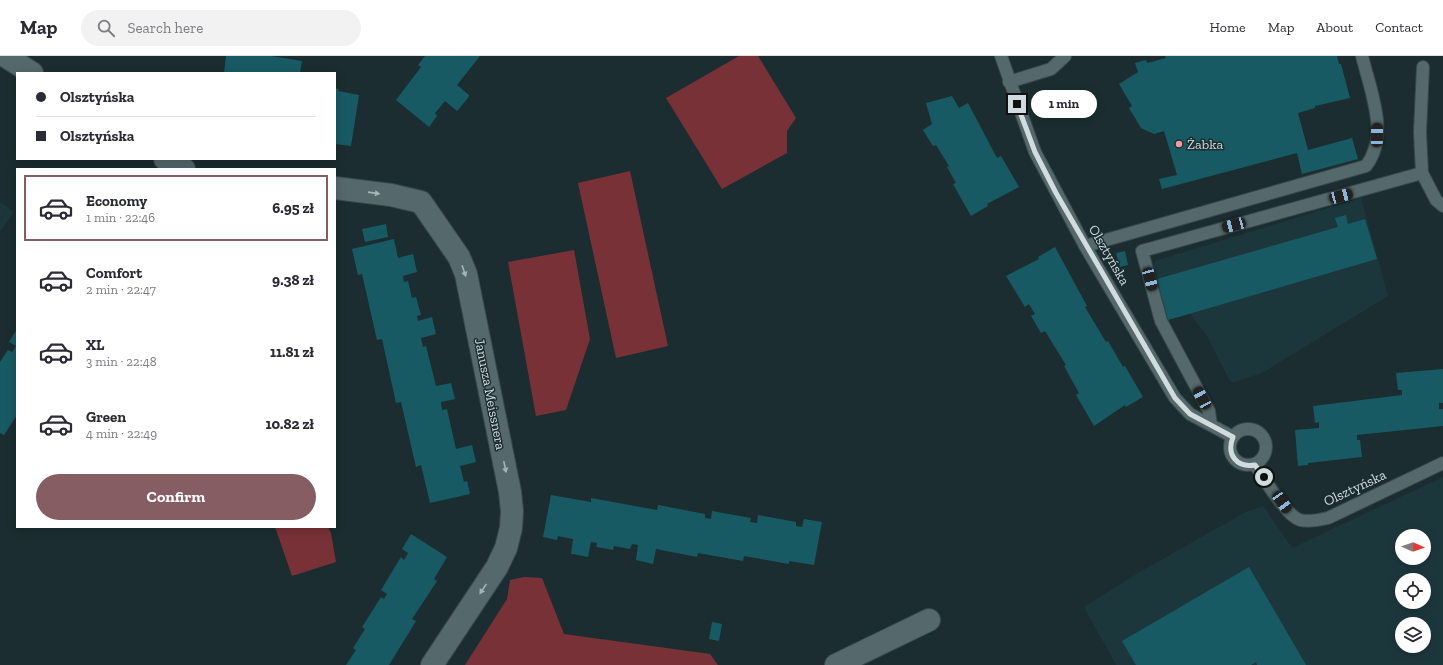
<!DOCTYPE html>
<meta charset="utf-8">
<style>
body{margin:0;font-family:"Zilla Slab",serif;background:#f2f2f3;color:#2b2b33;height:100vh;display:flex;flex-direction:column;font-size:15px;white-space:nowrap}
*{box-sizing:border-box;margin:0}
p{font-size:13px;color:#7c7c81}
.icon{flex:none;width:22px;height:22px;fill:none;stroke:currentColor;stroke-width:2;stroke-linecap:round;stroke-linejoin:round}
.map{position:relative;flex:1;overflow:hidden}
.drawer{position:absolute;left:16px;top:112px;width:320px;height:360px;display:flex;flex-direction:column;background:#fff;border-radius:0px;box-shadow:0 2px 10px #0003}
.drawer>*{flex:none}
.guide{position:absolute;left:16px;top:16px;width:320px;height:88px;border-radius:0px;box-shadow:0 2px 10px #0003;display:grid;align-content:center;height:88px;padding:0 20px;background:#fff}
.needle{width:26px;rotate:92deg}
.buttons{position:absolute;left:1395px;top:473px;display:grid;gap:8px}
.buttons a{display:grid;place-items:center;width:36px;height:36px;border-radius:50%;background:#fff;box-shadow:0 2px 10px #0003;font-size:20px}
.end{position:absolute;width:18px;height:18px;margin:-9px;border:5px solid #d1dcde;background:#111;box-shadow:0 0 0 2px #111}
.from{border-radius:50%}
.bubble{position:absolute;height:28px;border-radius:14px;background:#fff;box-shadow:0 2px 10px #0003;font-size:13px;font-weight:700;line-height:28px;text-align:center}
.car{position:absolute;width:12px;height:24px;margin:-12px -6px;border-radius:5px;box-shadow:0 0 3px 1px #0007;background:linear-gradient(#222 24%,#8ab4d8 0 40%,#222 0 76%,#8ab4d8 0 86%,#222 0)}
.guide b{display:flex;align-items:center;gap:14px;height:38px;font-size:15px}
.guide b+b{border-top:1px solid #e1e1e2}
.guide i{width:10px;height:10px;background:#2b2b33}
ul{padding:7px 0 0;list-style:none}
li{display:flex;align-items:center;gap:12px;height:66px;margin:0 8px 6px;padding:0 12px;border:2px solid transparent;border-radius:0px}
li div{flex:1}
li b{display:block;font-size:15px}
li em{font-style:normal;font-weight:700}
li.on{border-color:#865d63}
li>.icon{width:36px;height:36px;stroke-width:1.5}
.primary-button{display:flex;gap:8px;margin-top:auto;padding:8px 20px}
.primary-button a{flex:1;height:46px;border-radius:24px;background:#865d63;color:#fff;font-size:16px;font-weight:700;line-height:46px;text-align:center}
header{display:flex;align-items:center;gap:24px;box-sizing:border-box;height:56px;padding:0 20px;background:#fff;border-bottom:1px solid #e1e1e2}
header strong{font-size:19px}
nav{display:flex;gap:22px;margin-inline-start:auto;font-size:14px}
.search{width:280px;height:36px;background:#f2f2f3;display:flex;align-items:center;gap:10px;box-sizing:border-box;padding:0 14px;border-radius:22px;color:#7c7c81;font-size:15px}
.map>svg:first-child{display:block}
</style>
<header>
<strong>Map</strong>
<div class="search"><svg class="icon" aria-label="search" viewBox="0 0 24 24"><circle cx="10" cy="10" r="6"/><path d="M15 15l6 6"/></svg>Search here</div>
<nav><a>Home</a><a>Map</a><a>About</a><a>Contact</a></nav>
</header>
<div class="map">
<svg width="1443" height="609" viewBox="0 0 1443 609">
<rect width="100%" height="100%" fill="#1b2d30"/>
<g fill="#1c373c" fill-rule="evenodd">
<path d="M 1361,142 L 1388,240 L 1262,317 L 1231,327 L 1206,278 L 1190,258 L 1168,264 L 1153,213 L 1155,205 Z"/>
<path d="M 0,146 L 14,156 L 0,176 Z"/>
<path d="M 1443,421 L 1443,609 L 1116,609 L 1084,551 L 1138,517 L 1246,456 L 1263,450 L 1292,492 ZM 1402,480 L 1424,480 L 1424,502 L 1402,502 ZM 1402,524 L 1424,524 L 1424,546 L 1402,546 ZM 1402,568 L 1424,568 L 1424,590 L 1402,590 Z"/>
</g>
<g fill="#783237">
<path d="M 739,0 L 758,0 L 796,62 L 787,75 L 787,97 L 722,133 L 666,42 Z"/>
<path d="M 630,115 L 668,290 L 616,302 L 578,127 Z"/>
<path d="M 574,194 L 590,283 L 566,354 L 536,360 L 508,206 Z"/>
<path d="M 275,471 L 328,471 L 331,477 L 336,506 L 292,520 Z"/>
<path d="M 524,521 L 542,522 L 564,578 L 703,597 L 710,598 L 718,609 L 465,609 L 507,543 L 510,524 Z"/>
</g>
<g fill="#185a63">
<path d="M 226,0 L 271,0 L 302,5 L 300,17 L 224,17 Z"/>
<path d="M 425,0 L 480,0 L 457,29 L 469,39 L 468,42 L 457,55 L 445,45 L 435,57 L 437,60 L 429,71 L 396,44 L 421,11 L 418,9 Z"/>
<path d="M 1165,0 L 1337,0 L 1339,8 L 1341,8 L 1350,42 L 1315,50 L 1315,52 L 1298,57 L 1308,94 L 1352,82 L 1358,103 L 1302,118 L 1297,97 L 1162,133 L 1159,123 L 1177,119 L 1164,75 L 1154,78 L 1141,72 L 1129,52 L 1132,50 L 1119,28 L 1138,16 L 1135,7 L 1146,4 L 1147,7 L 1166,2 Z"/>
<path d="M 335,32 L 339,33 L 338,35 L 359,39 L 351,90 L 335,88 Z"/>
<path d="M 952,40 L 959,52 L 968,47 L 997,102 L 1001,100 L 1019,131 L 987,148 L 988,150 L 971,160 L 953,128 L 956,127 L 947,111 L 949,110 L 936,89 L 933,90 L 923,74 L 932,68 L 926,47 Z"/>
<path d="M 1346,159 L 1348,168 L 1365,163 L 1377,203 L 1168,264 L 1157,223 L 1338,171 L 1335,162 Z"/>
<path d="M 386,168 L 388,181 L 365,186 L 362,173 Z"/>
<path d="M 394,183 L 398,202 L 413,198 L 417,216 L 403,220 L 404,226 L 408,225 L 412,242 L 416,241 L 421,259 L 417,260 L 418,265 L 432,261 L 436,278 L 421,282 L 423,291 L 426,290 L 436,330 L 451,327 L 455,343 L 441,346 L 442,354 L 447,353 L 456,393 L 472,389 L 476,406 L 460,410 L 464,426 L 467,425 L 470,438 L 430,447 L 421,409 L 416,411 L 401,346 L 396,347 L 382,283 L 377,284 L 362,218 L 358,219 L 352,193 Z"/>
<path d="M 1055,191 L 1087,250 L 1085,251 L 1106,286 L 1108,285 L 1123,311 L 1125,310 L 1143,341 L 1126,351 L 1125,349 L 1094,370 L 1076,339 L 1079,337 L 1064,310 L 1066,309 L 1045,275 L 1041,277 L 1031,260 L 1035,258 L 1029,248 L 1025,251 L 1006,220 L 1039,203 L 1038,201 Z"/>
<path d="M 1125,195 L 1128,209 L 1120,211 L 1116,197 Z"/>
<path d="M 17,273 L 17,359 L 4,379 L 0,377 L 0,306 L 8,294 L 12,296 L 16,290 L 9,286 Z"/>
<path d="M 1443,313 L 1443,347 L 1439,347 L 1439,353 L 1443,353 L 1443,370 L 1357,379 L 1357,384 L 1360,384 L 1362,401 L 1308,407 L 1308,409 L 1298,410 L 1295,374 L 1319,372 L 1319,366 L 1315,367 L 1313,350 L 1402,339 L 1402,334 L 1398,334 L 1396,317 Z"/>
<path d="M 551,439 L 591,446 L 591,442 L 657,454 L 658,449 L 705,458 L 705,462 L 711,463 L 712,455 L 751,462 L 750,466 L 757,467 L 758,459 L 796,466 L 796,470 L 802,471 L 804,463 L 822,466 L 814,509 L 789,505 L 789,508 L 744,500 L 743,505 L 698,497 L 697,501 L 656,493 L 653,508 L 636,504 L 638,489 L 632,488 L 630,493 L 614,490 L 613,494 L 596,491 L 597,487 L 591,486 L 588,501 L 573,498 L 571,498 L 573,483 L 558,480 L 557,484 L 543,481 Z"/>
<path d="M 411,478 L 447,501 L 434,523 L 437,525 L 412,563 L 416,565 L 389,609 L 346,609 L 356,594 L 353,592 L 365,573 L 362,571 L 381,541 L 384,543 L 387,538 L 381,534 L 401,501 L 404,504 L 408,497 L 402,493 Z"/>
<path d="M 1249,511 L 1306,609 L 1257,609 L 1256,606 L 1251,609 L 1136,609 L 1122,585 Z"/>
<path d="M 712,566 L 722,568 L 719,585 L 709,583 Z"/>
</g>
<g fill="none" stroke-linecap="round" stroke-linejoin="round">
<defs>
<g id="service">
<path d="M 1001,0 L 1035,96 L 1085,190 L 1175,342 L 1190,358 L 1233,381"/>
<path d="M 1423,11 L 1420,76 L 1422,117 L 1436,144 L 1443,150"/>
<path d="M 1009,26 L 1051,13 L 1065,0"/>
<path d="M 1085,190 L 1366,110 C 1390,79 1370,34 1362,0"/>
<path d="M 1211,369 L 1209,355 L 1161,265 L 1142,195 L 1422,117"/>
<circle cx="1248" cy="391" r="18"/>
<path d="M 1255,409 C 1265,423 1285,459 1300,464 C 1309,466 1319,464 1328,462 L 1443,407"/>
</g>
<g id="minor">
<path d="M 5,0 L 32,17"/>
<path d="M 165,103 L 184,113"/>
<path d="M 335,132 L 391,139 L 421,146 L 459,201 L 466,218 L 510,436 L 512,455 L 511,472 L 506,492 L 497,511 L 432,609"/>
<path d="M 836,609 L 929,564"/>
</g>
</defs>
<use href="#service" stroke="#39494b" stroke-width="14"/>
<use href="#minor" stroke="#39494b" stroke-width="24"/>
<use href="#service" stroke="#55696c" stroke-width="12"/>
<use href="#minor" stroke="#55696c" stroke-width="22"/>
</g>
<defs><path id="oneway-solid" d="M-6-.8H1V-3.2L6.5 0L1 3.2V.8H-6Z"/></defs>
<g fill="#a6b4b6">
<use href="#oneway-solid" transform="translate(374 137) rotate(8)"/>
<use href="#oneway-solid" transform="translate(464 215) rotate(71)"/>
<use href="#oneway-solid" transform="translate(505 411) rotate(78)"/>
<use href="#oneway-solid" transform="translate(483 533) rotate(124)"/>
</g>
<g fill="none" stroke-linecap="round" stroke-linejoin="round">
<path stroke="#d1dcde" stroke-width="5" d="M 1017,48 L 1035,96 L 1056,137 L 1175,342 L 1190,358 L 1233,381 C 1226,399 1237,412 1255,409 L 1264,421"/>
</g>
<circle fill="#f59b9d" stroke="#1b2d30" stroke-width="1.5" cx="1179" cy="88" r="4"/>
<g text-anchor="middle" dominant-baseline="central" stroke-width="3" stroke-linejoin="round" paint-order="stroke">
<g font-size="14" fill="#d1dcde" stroke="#1b2d30" text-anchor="start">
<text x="1187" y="88">Żabka</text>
</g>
<g font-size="14" fill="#d1dcde" stroke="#1b2d30">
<text transform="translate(1109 199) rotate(60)">Olsztyńska</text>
<text transform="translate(490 338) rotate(79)">Janusza Meissnera</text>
<text transform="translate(1355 432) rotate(-25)">Olsztyńska</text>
</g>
</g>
</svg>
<div class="buttons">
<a><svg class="needle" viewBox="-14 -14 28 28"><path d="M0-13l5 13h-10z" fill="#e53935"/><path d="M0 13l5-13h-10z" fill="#7c7c81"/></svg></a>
<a><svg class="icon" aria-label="locate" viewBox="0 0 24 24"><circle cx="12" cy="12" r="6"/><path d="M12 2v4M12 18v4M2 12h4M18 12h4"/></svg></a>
<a><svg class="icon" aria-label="layers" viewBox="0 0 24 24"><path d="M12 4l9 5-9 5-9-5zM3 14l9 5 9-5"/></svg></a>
</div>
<i class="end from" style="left:1264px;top:421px"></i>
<i class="end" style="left:1017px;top:48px"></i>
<div class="bubble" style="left:1031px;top:34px;width:66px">1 min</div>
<i class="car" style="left:1377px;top:79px;rotate:1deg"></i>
<i class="car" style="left:1341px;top:140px;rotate:75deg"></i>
<i class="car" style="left:1234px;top:169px;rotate:255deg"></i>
<i class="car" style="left:1150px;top:223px;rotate:165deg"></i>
<i class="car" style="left:1202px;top:342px;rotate:332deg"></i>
<i class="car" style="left:1282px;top:446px;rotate:145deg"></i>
<div class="guide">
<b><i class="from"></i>Olsztyńska</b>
<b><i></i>Olsztyńska</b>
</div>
<section class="drawer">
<ul>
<li class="on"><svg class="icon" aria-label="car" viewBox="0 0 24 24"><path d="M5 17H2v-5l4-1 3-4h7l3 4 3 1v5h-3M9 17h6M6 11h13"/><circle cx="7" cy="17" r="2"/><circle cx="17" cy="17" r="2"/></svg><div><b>Economy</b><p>1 min · 22:46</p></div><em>6.95 zł</em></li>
<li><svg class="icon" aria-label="car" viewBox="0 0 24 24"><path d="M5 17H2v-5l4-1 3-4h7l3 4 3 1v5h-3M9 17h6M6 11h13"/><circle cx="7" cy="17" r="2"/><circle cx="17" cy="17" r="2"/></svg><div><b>Comfort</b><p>2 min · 22:47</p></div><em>9.38 zł</em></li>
<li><svg class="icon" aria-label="car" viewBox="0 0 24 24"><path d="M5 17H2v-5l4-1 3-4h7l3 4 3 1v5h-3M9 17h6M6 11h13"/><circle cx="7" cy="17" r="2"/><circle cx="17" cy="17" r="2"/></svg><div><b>XL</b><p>3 min · 22:48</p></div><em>11.81 zł</em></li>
<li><svg class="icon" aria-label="car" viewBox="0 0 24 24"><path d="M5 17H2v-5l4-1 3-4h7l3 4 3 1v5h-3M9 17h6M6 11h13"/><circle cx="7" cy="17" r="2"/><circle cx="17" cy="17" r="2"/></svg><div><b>Green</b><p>4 min · 22:49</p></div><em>10.82 zł</em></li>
</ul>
<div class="primary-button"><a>Confirm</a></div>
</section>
</div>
